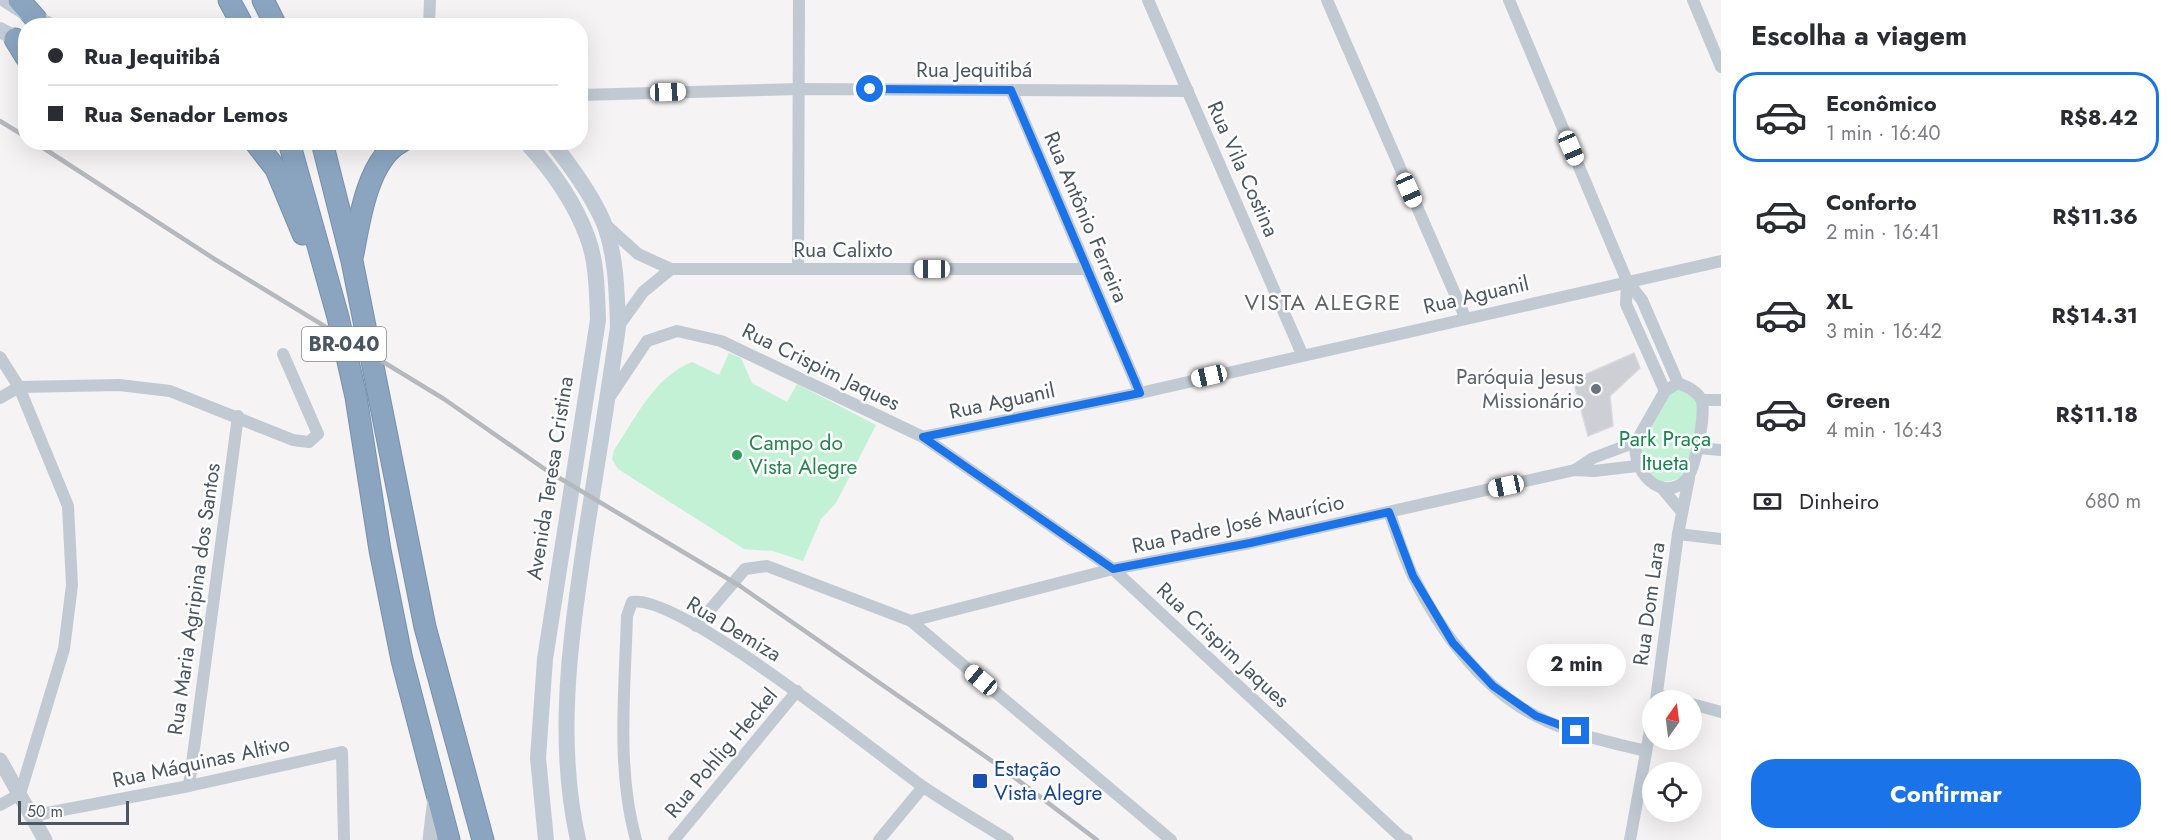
<!DOCTYPE html>
<html lang="pt">
<meta charset="utf-8">
<style>
body{margin:0;font-family:Jost,sans-serif;background:#f2f2f3;color:#2b2b33;height:100vh;display:flex;flex-direction:column;font-size:22px;white-space:nowrap}
*{box-sizing:border-box;margin:0}
p{font-size:20px;color:#7c7c81}
.icon{flex:none;width:33px;height:33px;fill:none;stroke:currentColor;stroke-width:2;stroke-linecap:round;stroke-linejoin:round}
.map{position:relative;flex:1;overflow:hidden}
.details{display:flex;flex-direction:column;background:#fff;width:450px}
.details>*{flex:none}
.banner{position:absolute;left:18px;top:18px;width:570px;height:132px;border-radius:24px;box-shadow:0 6px 24px #0002;display:grid;align-content:center;height:132px;padding:0 30px;background:#fff}
.needle{width:39px;rotate:14deg}
.fabs{position:absolute;left:1642px;top:690px;display:grid;gap:12px}
.fabs a{display:grid;place-items:center;width:60px;height:60px;border-radius:50%;background:#fff;box-shadow:0 6px 24px #0002;font-size:30px}
.scale{position:absolute;left:18px;bottom:15px;width:111px;box-sizing:border-box;padding-left:6px;border:3px solid #4a5661;border-top:0;font-size:16px;line-height:21px;white-space:nowrap;color:#4a5661;-webkit-text-stroke:4px #fff;paint-order:stroke}
.end{position:absolute;width:27px;height:27px;margin:-14px;border:8px solid #1a73e8;background:#fff;box-shadow:0 0 0 3px #fff}
.from{border-radius:50%}
.bubble{position:absolute;height:42px;border-radius:21px;background:#fff;box-shadow:0 6px 24px #0002;font-size:20px;font-weight:700;line-height:42px;text-align:center}
.car{position:absolute;width:18px;height:36px;margin:-18px -9px;border-radius:8px;box-shadow:0 0 4px 2px #0007;background:linear-gradient(#fff 24%,#345 0 40%,#fff 0 76%,#345 0 86%,#fff 0)}
.banner b{display:flex;align-items:center;gap:21px;height:57px;font-size:22px}
.banner b+b{border-top:2px solid #e1e1e2}
.banner i{width:15px;height:15px;background:#2b2b33}
ul{padding:0;list-style:none}
li{display:flex;align-items:center;gap:18px;height:90px;margin:0 12px 9px;padding:0 18px;border:3px solid transparent;border-radius:24px}
li div{flex:1}
li b{display:block;font-size:22px}
li em{font-style:normal;font-weight:700}
li.active{border-color:#1a73e8}
li>.icon{width:54px;height:54px;stroke-width:1.5}
h2{padding:0 30px;font-size:27px;line-height:72px}
.pay{display:flex;align-items:center;gap:15px;height:66px;padding:0 30px;font-size:22px}
.pay p{margin-inline-start:auto}
.primary-button{display:flex;gap:12px;margin-top:auto;padding:12px 30px}
.primary-button a{flex:1;height:69px;border-radius:24px;background:#1a73e8;color:#fff;font-size:24px;font-weight:700;line-height:69px;text-align:center}
main{display:flex;flex:1;min-height:0}
.map>svg:first-child{display:block}
</style>
<main>
<div class="map">
<svg width="1721" height="840" viewBox="0 0 1721 840">
<rect width="100%" height="100%" fill="#f5f3f3"/>
<g fill="#c3f1d5">
<path d="M 729,353 L 741,358 L 752,383 L 787,402 L 797,384 L 876,425 L 836,503 L 821,519 L 803,561 L 773,551 L 744,549 L 618,469 L 612,459 L 614,450 C 635,419 655,376 692,362 L 719,375 Z"/>
<path d="M 1678,388 C 1683,391 1691,393 1694,398 C 1705,414 1690,457 1685,475 C 1656,491 1649,476 1639,451 L 1669,392 Z"/>
</g>
<path fill="#cdcfd5" stroke="#d7d9de" stroke-width="1.5" d="M 1634,353 L 1640,368 L 1610,396 L 1613,426 L 1588,436 L 1573,380 Z"/>
<g fill="none" stroke-linecap="round" stroke-linejoin="round">
<defs>
<g id="motorway">
<path d="M 19,0 L 36,19"/>
<path d="M 229,0 L 243,26"/>
<path d="M 263,0 L 276,26"/>
<path d="M 15,39 L 26,57"/>
<path d="M 255,142 L 276,169 L 303,234"/>
<path d="M 289,142 L 338,317 L 356,397 L 380,550 L 402,660 L 449,840"/>
<path d="M 322,142 L 352,261 L 425,627 L 483,840"/>
<path d="M 353,254 C 359,221 368,159 401,142"/>
</g>
</defs>
<use href="#motorway" stroke="#7690ad" stroke-width="23"/>
<g stroke="#c1cad2" stroke-width="12">
<path d="M 1148,0 L 1302,354"/>
<path d="M 1327,0 L 1465,317"/>
<path d="M 1509,0 L 1627,281 L 1642,300 L 1678,383"/>
<path d="M 1693,0 L 1721,67"/>
<path d="M 429,25 L 430,0"/>
<path d="M 1011,90 L 1140,393"/>
<path d="M 580,95 L 799,89 L 1188,91"/>
<path d="M 606,225 L 638,254 L 671,269 L 1088,269"/>
<path d="M 798,269 L 799,0"/>
<path d="M 1627,281 L 1626,304 L 1665,391"/>
<path d="M 618,327 L 643,292 L 671,269"/>
<path d="M 0,357 L 19,387 L 68,506 L 72,585 L 64,649 L 20,794 L 0,805"/>
<path d="M 1678,383 C 1687,387 1696,390 1701,399 C 1707,410 1695,471 1686,480 C 1661,504 1631,471 1636,442 L 1665,391 Z"/>
<path d="M 0,398 L 19,387 L 119,385 L 170,391 L 293,440 L 309,442 L 318,434 L 283,354"/>
<path d="M 609,398 L 647,341 L 677,331 L 721,341 L 923,437 L 1113,569 L 1402,838 L 1407,840"/>
<path d="M 1702,400 L 1721,400"/>
<path d="M 923,437 L 1140,393 L 1721,261"/>
<path d="M 1697,448 L 1721,450"/>
<path d="M 1575,470 L 1593,458 L 1636,442"/>
<path d="M 1661,487 L 1682,512"/>
<path d="M 1389,512 C 1397,533 1403,556 1413,576 C 1440,631 1481,688 1536,716 C 1570,734 1609,742 1646,751"/>
<path d="M 1678,534 L 1721,539"/>
<path d="M 911,621 L 1171,840"/>
<path d="M 696,626 L 745,569 L 767,566 L 911,621 L 1113,569 L 1250,543 L 1575,470 L 1594,471 L 1637,466"/>
<path d="M 1657,695 L 1679,700"/>
<path d="M 1656,700 L 1678,534 L 1689,478"/>
<path d="M 1692,704 L 1721,712"/>
<path d="M 189,786 L 238,416"/>
<path d="M 31,816 L 189,786 L 342,752 L 344,840"/>
<path d="M 636,840 C 616,769 625,689 627,616 L 632,602 C 679,593 875,752 922,786 C 950,805 979,822 1008,840"/>
<path d="M 674,840 L 797,691"/>
<path d="M 879,840 L 923,787"/>
<path d="M 1630,840 L 1653,714"/>
</g>
<g stroke="#c1cad2" stroke-width="15">
<path d="M 0,760 L 45,840"/>
<path d="M 430,840 L 435,798"/>
</g>
<g stroke="#c1cbd6" stroke-width="16">
<path d="M 6,0 L 36,19 L 52,26"/>
<path d="M 0,30 L 26,44"/>
<path d="M 526,142 C 551,169 574,201 587,236 C 597,261 597,293 598,320 L 545,659 L 538,758 L 546,840"/>
<path d="M 552,142 C 571,167 590,192 603,221 C 616,252 617,293 618,327 C 608,396 597,465 586,533 C 571,637 555,736 578,840"/>
</g>
<use href="#motorway" stroke="#8ba5c1" stroke-width="21"/>
<g stroke="#b5b8bd" stroke-width="4.5">
<path d="M 0,121 L 26,137"/>
<path d="M 34,142 L 216,260 L 444,399 L 546,470 L 740,586 L 1002,768 L 1097,840"/>
</g>
</g>
<g fill="none" stroke-linecap="round" stroke-linejoin="round">
<path stroke="#1a73e8" stroke-width="8" d="M 870,89 L 1011,90 L 1140,393 L 923,437 L 1113,569 L 1250,543 L 1389,512 L 1413,576 L 1453,643 L 1493,686 L 1536,716 L 1576,731"/>
</g>
<circle fill="#6b7280" stroke="#fff" stroke-width="2" cx="1596" cy="389" r="6"/>
<circle fill="#2e9e5b" stroke="#fff" stroke-width="2" cx="737" cy="455" r="6"/>
<rect fill="#1a4fb4" stroke="#fff" stroke-width="2" x="972" y="773" width="16" height="16" rx="3"/>
<g text-anchor="middle" dominant-baseline="central" stroke-width="5" stroke-linejoin="round" paint-order="stroke">
<rect fill="#fff" stroke="#808990" stroke-width="1.5" x="302" y="327" width="84" height="34" rx="4.5"/>
<g font-size="20" font-weight="bold" fill="#4a5661">
<text x="344" y="344">BR-040</text>
</g>
<g font-size="21" fill="#4a5661" stroke="#fff">
<text x="974" y="70">Rua Jequitibá</text>
<text transform="translate(1243 169) rotate(66)">Rua Vila Costina</text>
<text transform="translate(1086 217) rotate(67)">Rua Antônio Ferreira</text>
<text x="843" y="250">Rua Calixto</text>
<text transform="translate(1476 295) rotate(-13)">Rua Aguanil</text>
<text transform="translate(821 367) rotate(26)">Rua Crispim Jaques</text>
<text transform="translate(1002 401) rotate(-12)">Rua Aguanil</text>
<text transform="translate(550 478) rotate(-81)">Avenida Teresa Cristina</text>
<text transform="translate(1238 524) rotate(-12)">Rua Padre José Maurício</text>
<text transform="translate(194 599) rotate(-82)">Rua Maria Agripina dos Santos</text>
<text transform="translate(1649 604) rotate(-82)">Rua Dom Lara</text>
<text transform="translate(734 629) rotate(31)">Rua Demiza</text>
<text transform="translate(1223 645) rotate(43)">Rua Crispim Jaques</text>
<text transform="translate(721 753) rotate(-50)">Rua Pohlig Heckel</text>
<text transform="translate(201 762) rotate(-12)">Rua Máquinas Altivo</text>
</g>
<g font-size="21" fill="#5b616d" stroke="#fff" text-anchor="end">
<text x="1584" y="377">Paróquia Jesus<tspan x="1584" dy="24">Missionário</tspan></text>
</g>
<g font-size="21" fill="#17864f" stroke="#fff">
<text x="1665" y="439">Park Praça<tspan x="1665" dy="24">Itueta</tspan></text>
</g>
<g font-size="21" fill="#27864d" stroke="#fff" text-anchor="start">
<text x="749" y="443">Campo do<tspan x="749" dy="24">Vista Alegre</tspan></text>
</g>
<g font-size="21" fill="#164399" stroke="#fff" text-anchor="start">
<text x="994" y="769">Estação<tspan x="994" dy="24">Vista Alegre</tspan></text>
</g>
<g font-size="22" letter-spacing="1.5" fill="#5f6368" stroke="#fff">
<text x="1323" y="302">VISTA ALEGRE</text>
</g>
</g>
</svg>
<div class="fabs">
<a><svg class="needle" viewBox="-14 -14 28 28"><path d="M0-13l5 13h-10z" fill="#e53935"/><path d="M0 13l5-13h-10z" fill="#7c7c81"/></svg></a>
<a><svg class="icon" aria-label="locate" viewBox="0 0 24 24"><circle cx="12" cy="12" r="6"/><path d="M12 2v4M12 18v4M2 12h4M18 12h4"/></svg></a>
</div>
<div class="scale">50 m</div>
<i class="end from" style="left:870px;top:89px"></i>
<i class="end" style="left:1576px;top:731px"></i>
<div class="bubble" style="left:1527px;top:644px;width:99px">2 min</div>
<i class="car" style="left:668px;top:92px;rotate:88deg"></i>
<i class="car" style="left:1571px;top:148px;rotate:157deg"></i>
<i class="car" style="left:1409px;top:190px;rotate:156deg"></i>
<i class="car" style="left:932px;top:269px;rotate:270deg"></i>
<i class="car" style="left:1209px;top:376px;rotate:257deg"></i>
<i class="car" style="left:1506px;top:486px;rotate:258deg"></i>
<i class="car" style="left:981px;top:680px;rotate:310deg"></i>
<div class="banner">
<b><i class="from"></i>Rua Jequitibá</b>
<b><i></i>Rua Senador Lemos</b>
</div>
</div>
<section class="details">
<h2>Escolha a viagem</h2>
<ul>
<li class="active"><svg class="icon" aria-label="car" viewBox="0 0 24 24"><path d="M5 17H2v-5l4-1 3-4h7l3 4 3 1v5h-3M9 17h6M6 11h13"/><circle cx="7" cy="17" r="2"/><circle cx="17" cy="17" r="2"/></svg><div><b>Econômico</b><p>1 min · 16:40</p></div><em>R$8.42</em></li>
<li><svg class="icon" aria-label="car" viewBox="0 0 24 24"><path d="M5 17H2v-5l4-1 3-4h7l3 4 3 1v5h-3M9 17h6M6 11h13"/><circle cx="7" cy="17" r="2"/><circle cx="17" cy="17" r="2"/></svg><div><b>Conforto</b><p>2 min · 16:41</p></div><em>R$11.36</em></li>
<li><svg class="icon" aria-label="car" viewBox="0 0 24 24"><path d="M5 17H2v-5l4-1 3-4h7l3 4 3 1v5h-3M9 17h6M6 11h13"/><circle cx="7" cy="17" r="2"/><circle cx="17" cy="17" r="2"/></svg><div><b>XL</b><p>3 min · 16:42</p></div><em>R$14.31</em></li>
<li><svg class="icon" aria-label="car" viewBox="0 0 24 24"><path d="M5 17H2v-5l4-1 3-4h7l3 4 3 1v5h-3M9 17h6M6 11h13"/><circle cx="7" cy="17" r="2"/><circle cx="17" cy="17" r="2"/></svg><div><b>Green</b><p>4 min · 16:43</p></div><em>R$11.18</em></li>
</ul>
<div class="pay"><svg class="icon" aria-label="cash" viewBox="0 0 24 24"><path d="M3 7h18v10H3z"/><circle cx="12" cy="12" r="2"/></svg>Dinheiro<p>680 m</p></div>
<div class="primary-button"><a>Confirmar</a></div>
</section>
</main>
